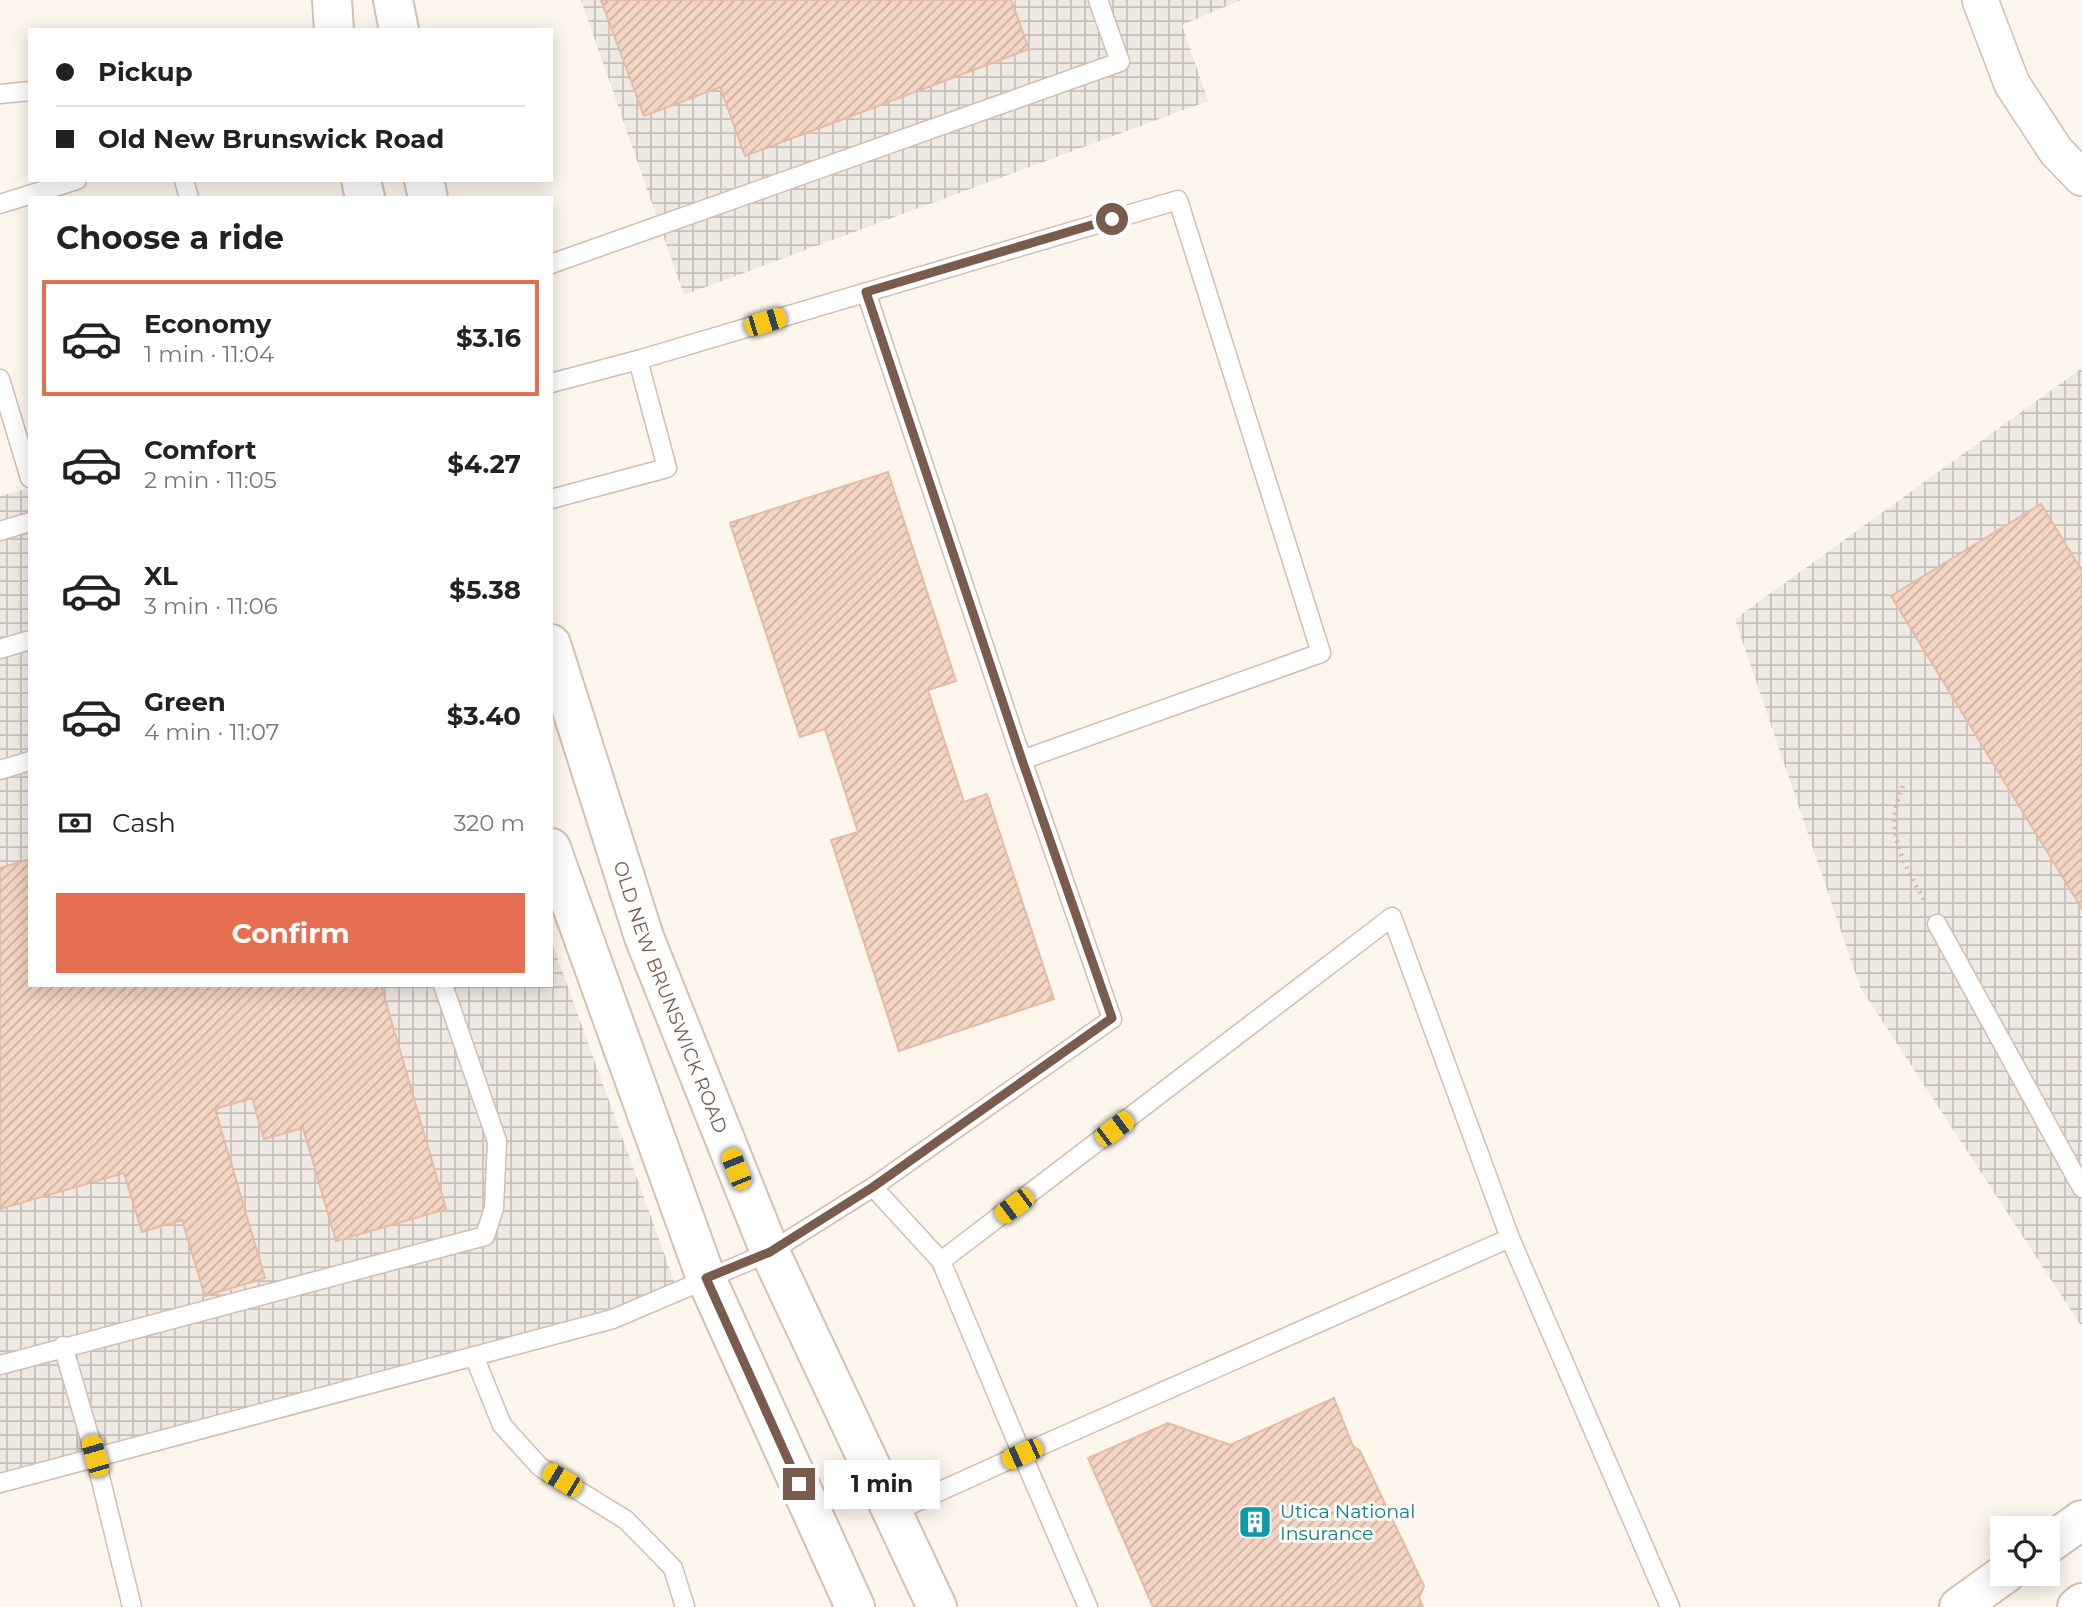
<!DOCTYPE html>
<meta charset="utf-8">
<style>
body{margin:0;font-family:Montserrat,sans-serif;background:#f6f6f6;color:#222;height:100vh;display:flex;flex-direction:column;font-size:26px;white-space:nowrap}
*{box-sizing:border-box;margin:0}
p{font-size:23px;color:#767676}
.icon{flex:none;width:38px;height:38px;fill:none;stroke:currentColor;stroke-width:2;stroke-linecap:round;stroke-linejoin:round}
.map{position:relative;flex:1;overflow:hidden}
.side{position:absolute;left:28px;top:196px;width:525px;height:791px;display:flex;flex-direction:column;background:#fff;border-radius:0px;box-shadow:0 4px 18px #0003}
.side>*{flex:none}
.top-card{position:absolute;left:28px;top:28px;width:525px;height:154px;border-radius:0px;box-shadow:0 4px 18px #0003;display:grid;align-content:center;height:154px;padding:0 28px;background:#fff}
.buttons{position:absolute;left:1990px;top:1516px;display:grid;gap:14px}
.buttons a{display:grid;place-items:center;width:70px;height:70px;border-radius:0px;background:#fff;box-shadow:0 4px 18px #0003;font-size:35px}
.end{position:absolute;width:32px;height:32px;margin:-16px;border:9px solid #7a5c4d;background:#fff;box-shadow:0 0 0 4px #fff}
.from{border-radius:50%}
.bubble{position:absolute;height:49px;border-radius:0px;background:#fff;box-shadow:0 4px 18px #0003;font-size:23px;font-weight:700;line-height:49px;text-align:center}
.car{position:absolute;width:21px;height:42px;margin:-21px -10px;border-radius:9px;box-shadow:0 0 5px 2px #0007;background:linear-gradient(#f5c518 24%,#345 0 40%,#f5c518 0 76%,#345 0 86%,#f5c518 0)}
.top-card b{display:flex;align-items:center;gap:24px;height:66px;font-size:26px}
.top-card b+b{border-top:2px solid #e0e0e0}
.top-card i{width:18px;height:18px;background:#222}
ul{padding:0;list-style:none}
li{display:flex;align-items:center;gap:21px;height:116px;margin:0 14px 10px;padding:0 14px;border:4px solid transparent;border-radius:0px}
li div{flex:1}
li b{display:block;font-size:26px}
li em{font-style:normal;font-weight:700}
li.selected{border-color:#e76f51}
li>.icon{width:63px;height:63px;stroke-width:1.5}
h2{padding:0 28px;font-size:32px;line-height:84px}
.pay{display:flex;align-items:center;gap:18px;height:77px;padding:0 28px;font-size:26px}
.pay p{margin-inline-start:auto}
.primary-button{display:flex;gap:14px;margin-top:auto;padding:14px 28px}
.primary-button a{flex:1;height:80px;border-radius:0px;background:#e76f51;color:#fff;font-size:28px;font-weight:700;line-height:80px;text-align:center}
.map>svg:first-child{display:block}
</style>
<div class="map">
<svg width="2082" height="1607" viewBox="0 0 2082 1607">
<defs>
<pattern id="industrial-grid" width="8" height="8" patternUnits="userSpaceOnUse" patternTransform="scale(1.75)"><rect width="8" height="8" fill="#efe9e4"/><path d="M0 4h8M4 0v8" fill="none" stroke="#c7c0bb"/></pattern>
<pattern id="building-hatch" width="6" height="6" patternUnits="userSpaceOnUse" patternTransform="scale(1.75)"><rect width="6" height="6" fill="#f3d5c3"/><path d="M-1 1l2-2M0 6l6-6M5 7l2-2" fill="none" stroke="#cab0a1"/></pattern>
</defs>
<rect width="100%" height="100%" fill="#fdf6ec"/>
<g fill="url(#industrial-grid)">
<path d="M 581,0 L 1241,0 L 1182,25 L 1208,101 L 684,295 Z"/>
<path d="M 2082,368 L 2082,1327 L 1860,987 L 1735,619 Z"/>
<path d="M 30,488 L 30,985 L 551,985 L 551,940 L 677,1289 L 0,1489 L 0,496 Z"/>
</g>
<g fill="url(#building-hatch)" stroke="#e6bba3" stroke-width="2">
<path d="M 601,0 L 1011,0 L 1029,49 L 745,156 L 720,87 L 644,116 Z"/>
<path d="M 888,472 L 956,681 L 928,690 L 964,802 L 987,794 L 1054,999 L 899,1051 L 831,840 L 858,832 L 825,729 L 800,737 L 730,523 Z"/>
<path d="M 2041,504 L 2082,571 L 2082,909 L 1891,596 Z"/>
<path d="M 30,859 L 30,985 L 381,985 L 446,1209 L 336,1241 L 303,1128 L 264,1139 L 252,1098 L 215,1109 L 265,1278 L 205,1296 L 182,1220 L 142,1232 L 124,1173 L 0,1209 L 0,868 Z"/>
<path d="M 1334,1398 L 1353,1446 L 1360,1451 L 1424,1586 L 1419,1598 L 1423,1607 L 1153,1607 L 1088,1458 L 1168,1423 L 1230,1445 Z"/>
</g>
<g fill="none" stroke-linecap="round" stroke-linejoin="round">
<defs>
<g id="service">
<path d="M 0,94 L 30,91"/>
<path d="M 184,180 L 189,198"/>
<path d="M 0,204 L 77,180"/>
<path d="M 551,264 L 1120,62 L 1098,0"/>
<path d="M 638,360 L 1178,200 L 1321,653 L 1022,760 L 866,292"/>
<path d="M 0,379 L 30,478"/>
<path d="M 551,383 L 638,360 L 667,468 L 551,499"/>
<path d="M 0,531 L 30,522"/>
<path d="M 0,649 L 30,640"/>
<path d="M 0,770 L 30,761"/>
<path d="M 1937,924 L 2082,1188"/>
<path d="M 873,1187 L 941,1261 L 1022,1454 L 1510,1238 L 1392,917 L 941,1261"/>
<path d="M 1510,1238 L 1670,1607"/>
<path d="M 63,1346 L 95,1456 L 132,1607"/>
<path d="M 474,1356 L 502,1425 L 540,1467 L 626,1520 L 673,1568 L 685,1607"/>
<path d="M 0,1365 L 485,1236 L 494,1208 L 497,1141 L 443,985"/>
<path d="M 0,1483 L 613,1319 L 770,1252 L 873,1187 L 1112,1019 L 1022,760"/>
<path d="M 892,1513 L 1022,1454 L 1088,1607"/>
</g>
<path id="minor" d="M 1980,0 L 2012,84 L 2056,151 L 2082,178"/>
<g id="secondary">
<path d="M 332,0 L 334,30"/>
<path d="M 393,0 L 399,30"/>
<path d="M 361,180 L 365,198"/>
<path d="M 424,180 L 428,198"/>
<path id="s1" d="M 551,644 L 644,937 L 770,1252 L 937,1607"/>
<path d="M 551,848 L 706,1278 L 855,1607"/>
<path d="M 2048,1544 L 2082,1520"/>
<path d="M 1959,1607 L 2006,1573"/>
<path d="M 2077,1607 L 2082,1603"/>
</g>
</defs>
<use href="#service" stroke="#d1beb0" stroke-width="21"/>
<use href="#minor" stroke="#d1beb0" stroke-width="38"/>
<use href="#secondary" stroke="#d6c0b0" stroke-width="42"/>
<path stroke="#d9b8a5" stroke-width="4.5" stroke-dasharray="2 5" stroke-linecap="butt" d="M 1903,786 C 1883,830 1903,862 1924,900"/>
<use href="#service" stroke="#fff" stroke-width="18"/>
<use href="#minor" stroke="#fff" stroke-width="35"/>
<use href="#secondary" stroke="#fff" stroke-width="38"/>
</g>
<g fill="none" stroke-linecap="round" stroke-linejoin="round">
<path stroke="#7a5c4d" stroke-width="9" d="M 799,1484 L 706,1278 L 770,1252 L 873,1187 L 1112,1018 L 1022,760 L 866,292 L 1112,219"/>
</g>
<defs>
<symbol id="building-square" viewBox="-11 -11 22 22"><rect x="-9" y="-9" width="18" height="18" rx="4" fill="#0f9aa8" stroke="#fffaf3"/><path d="M-4-6H4V6H1V3H-1V6H-4ZM-2.5-4.3h1.7v1.8h-1.7ZM.8-4.3h1.7v1.8H.8ZM-2.5-1h1.7V.8h-1.7ZM.8-1h1.7V.8H.8Z" fill="#fff"/></symbol>
</defs>
<g fill-rule="evenodd">
<use href="#building-square" x="1236" y="1503" width="38" height="38"/>
</g>
<g text-anchor="middle" dominant-baseline="central" stroke-width="6" stroke-linejoin="round" paint-order="stroke">
<g font-size="19" fill="#7a5c4d" stroke="#fffaf3">
<text stroke="none"><textPath href="#s1" startOffset="373">OLD NEW BRUNSWICK ROAD</textPath></text>
</g>
<g font-size="19" fill="#0d838f" stroke="#fffaf3" text-anchor="start">
<text x="1280" y="1511">Utica National<tspan x="1280" dy="22">Insurance</tspan></text>
</g>
</g>
</svg>
<div class="buttons">
<a><svg class="icon" aria-label="locate" viewBox="0 0 24 24"><circle cx="12" cy="12" r="6"/><path d="M12 2v4M12 18v4M2 12h4M18 12h4"/></svg></a>
</div>
<i class="end from" style="left:1112px;top:219px"></i>
<i class="end" style="left:799px;top:1484px"></i>
<div class="bubble" style="left:824px;top:1460px;width:116px">1 min</div>
<i class="car" style="left:765px;top:322px;rotate:73deg"></i>
<i class="car" style="left:1114px;top:1129px;rotate:53deg"></i>
<i class="car" style="left:736px;top:1169px;rotate:338deg"></i>
<i class="car" style="left:1014px;top:1206px;rotate:233deg"></i>
<i class="car" style="left:1022px;top:1454px;rotate:246deg"></i>
<i class="car" style="left:95px;top:1456px;rotate:344deg"></i>
<i class="car" style="left:562px;top:1480px;rotate:301deg"></i>
<div class="top-card">
<b><i class="from"></i>Pickup</b>
<b><i></i>Old New Brunswick Road</b>
</div>
<section class="side">
<h2>Choose a ride</h2>
<ul>
<li class="selected"><svg class="icon" aria-label="car" viewBox="0 0 24 24"><path d="M5 17H2v-5l4-1 3-4h7l3 4 3 1v5h-3M9 17h6M6 11h13"/><circle cx="7" cy="17" r="2"/><circle cx="17" cy="17" r="2"/></svg><div><b>Economy</b><p>1 min · 11:04</p></div><em>$3.16</em></li>
<li><svg class="icon" aria-label="car" viewBox="0 0 24 24"><path d="M5 17H2v-5l4-1 3-4h7l3 4 3 1v5h-3M9 17h6M6 11h13"/><circle cx="7" cy="17" r="2"/><circle cx="17" cy="17" r="2"/></svg><div><b>Comfort</b><p>2 min · 11:05</p></div><em>$4.27</em></li>
<li><svg class="icon" aria-label="car" viewBox="0 0 24 24"><path d="M5 17H2v-5l4-1 3-4h7l3 4 3 1v5h-3M9 17h6M6 11h13"/><circle cx="7" cy="17" r="2"/><circle cx="17" cy="17" r="2"/></svg><div><b>XL</b><p>3 min · 11:06</p></div><em>$5.38</em></li>
<li><svg class="icon" aria-label="car" viewBox="0 0 24 24"><path d="M5 17H2v-5l4-1 3-4h7l3 4 3 1v5h-3M9 17h6M6 11h13"/><circle cx="7" cy="17" r="2"/><circle cx="17" cy="17" r="2"/></svg><div><b>Green</b><p>4 min · 11:07</p></div><em>$3.40</em></li>
</ul>
<div class="pay"><svg class="icon" aria-label="cash" viewBox="0 0 24 24"><path d="M3 7h18v10H3z"/><circle cx="12" cy="12" r="2"/></svg>Cash<p>320 m</p></div>
<div class="primary-button"><a>Confirm</a></div>
</section>
</div>
